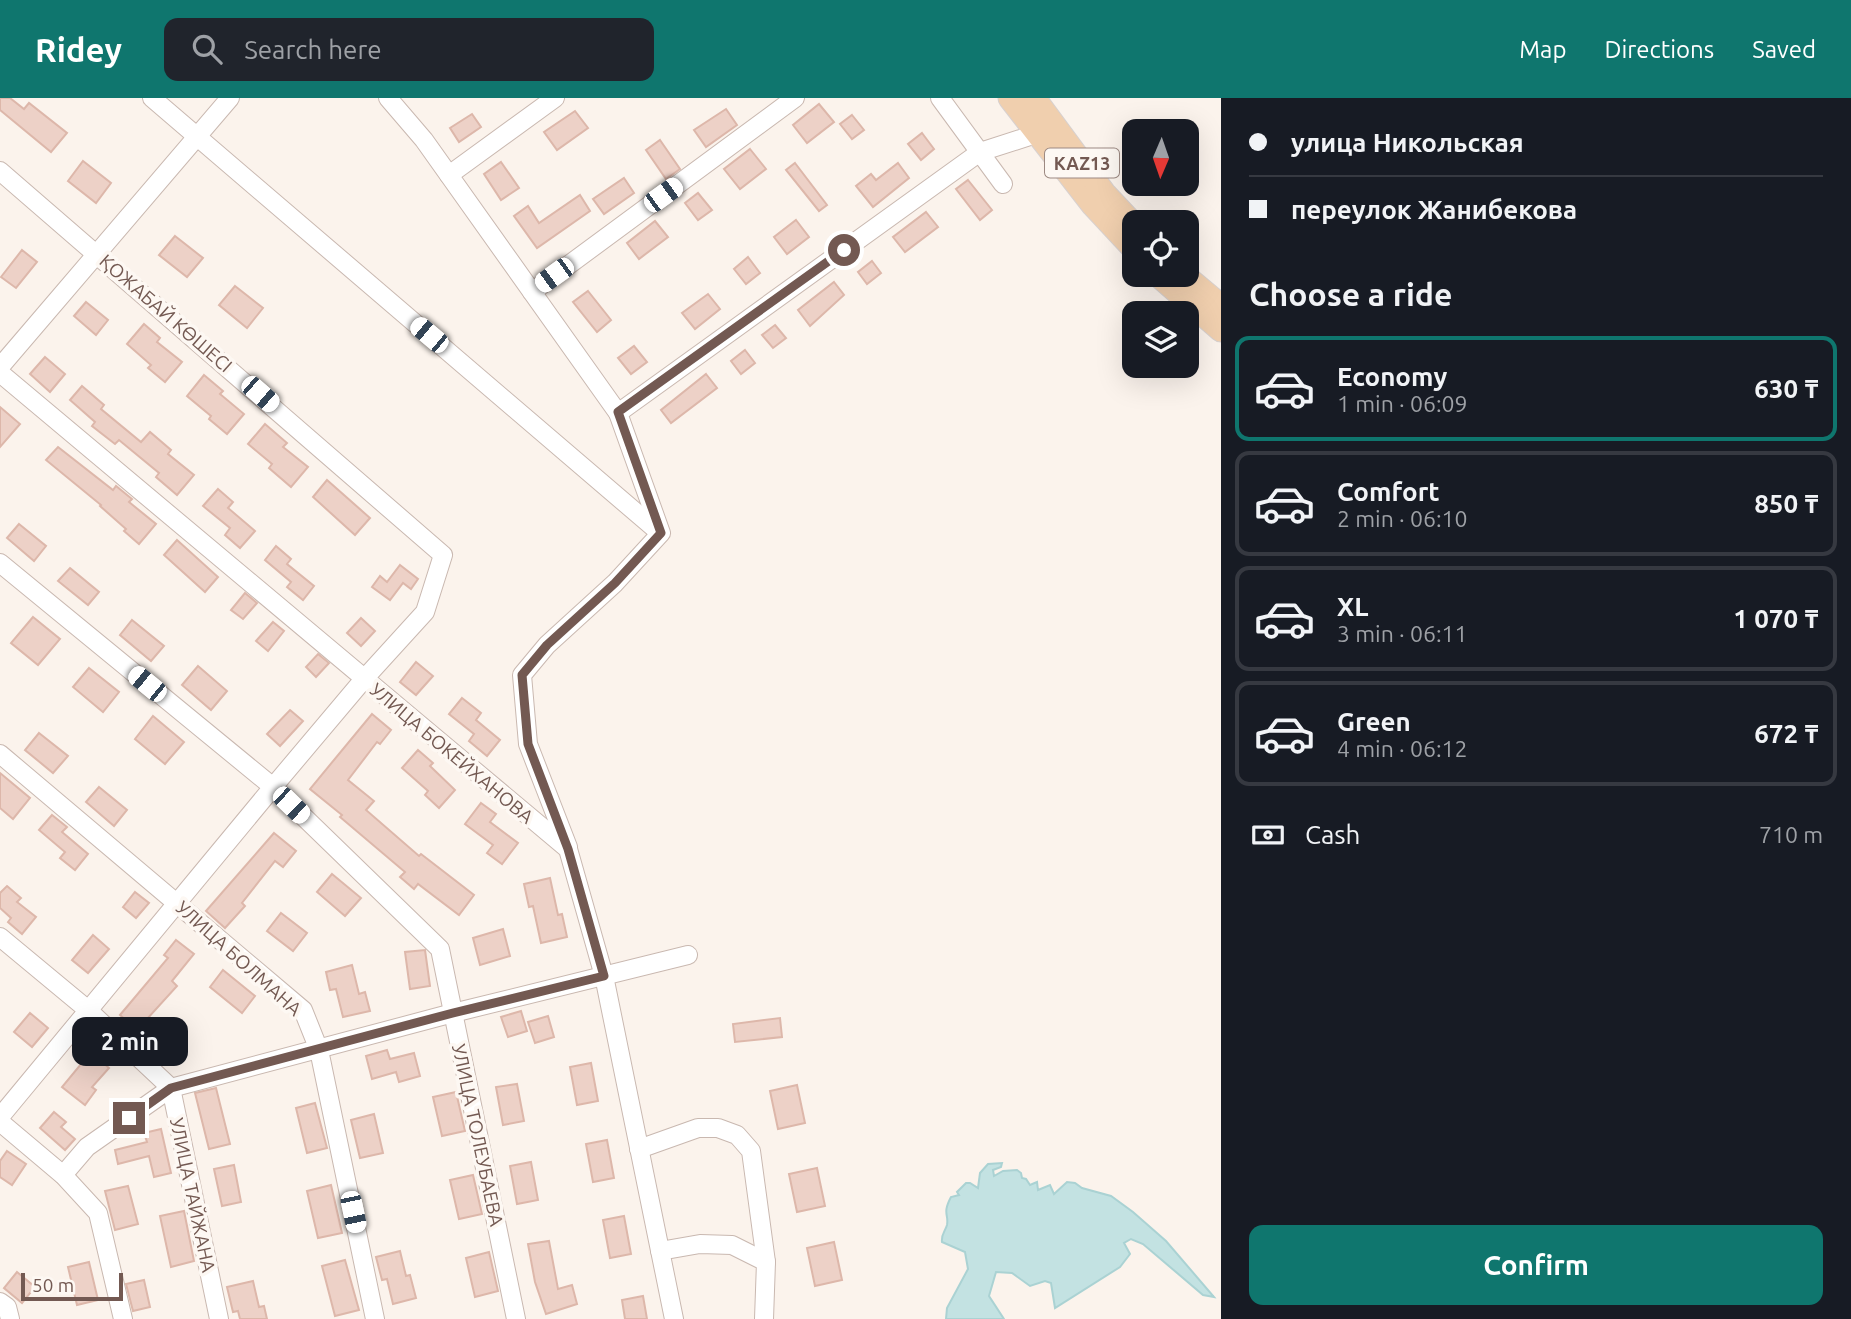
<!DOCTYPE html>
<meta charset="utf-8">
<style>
body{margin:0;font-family:Ubuntu,sans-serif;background:#20242c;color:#f1f3f6;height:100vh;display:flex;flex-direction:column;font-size:26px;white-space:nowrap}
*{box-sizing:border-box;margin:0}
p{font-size:23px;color:#9ea1a6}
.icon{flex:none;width:38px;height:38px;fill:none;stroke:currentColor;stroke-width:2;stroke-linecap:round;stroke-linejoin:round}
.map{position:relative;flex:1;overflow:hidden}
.panel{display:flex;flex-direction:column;background:#171b24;width:630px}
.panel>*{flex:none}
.top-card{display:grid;align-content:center;height:154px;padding:0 28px;background:#171b24}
.needle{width:46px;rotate:182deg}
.controls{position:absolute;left:1122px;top:21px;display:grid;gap:14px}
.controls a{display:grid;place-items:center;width:77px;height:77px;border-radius:14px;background:#171b24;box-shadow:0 7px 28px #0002;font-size:35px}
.scale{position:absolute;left:21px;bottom:18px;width:102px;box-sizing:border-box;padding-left:7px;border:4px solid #735952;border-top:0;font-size:19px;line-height:24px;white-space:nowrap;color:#735952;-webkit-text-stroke:5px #fdf8f3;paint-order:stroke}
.end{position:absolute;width:32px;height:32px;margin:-16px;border:9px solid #735952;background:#fff;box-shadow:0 0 0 4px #fff}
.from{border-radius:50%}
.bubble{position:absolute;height:49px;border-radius:14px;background:#171b24;box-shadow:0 7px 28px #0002;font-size:23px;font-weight:700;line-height:49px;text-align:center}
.car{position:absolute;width:21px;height:42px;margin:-21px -10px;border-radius:9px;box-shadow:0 0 5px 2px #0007;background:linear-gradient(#fff 24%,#345 0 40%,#fff 0 76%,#345 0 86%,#fff 0)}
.top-card b{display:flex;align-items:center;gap:24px;height:66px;font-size:26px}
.top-card b+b{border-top:2px solid #363941}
.top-card i{width:18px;height:18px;background:#f1f3f6}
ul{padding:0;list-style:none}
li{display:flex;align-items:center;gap:21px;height:105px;margin:0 14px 10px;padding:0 14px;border:4px solid #363941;border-radius:14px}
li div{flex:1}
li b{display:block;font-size:26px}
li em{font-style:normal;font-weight:700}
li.selected{border-color:#0f766e}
li>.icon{width:63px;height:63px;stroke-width:1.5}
h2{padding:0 28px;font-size:32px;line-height:84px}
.pay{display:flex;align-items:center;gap:18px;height:77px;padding:0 28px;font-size:26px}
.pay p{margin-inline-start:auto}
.action{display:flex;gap:14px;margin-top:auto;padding:14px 28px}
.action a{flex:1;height:80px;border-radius:14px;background:#0f766e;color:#fff;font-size:28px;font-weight:700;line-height:80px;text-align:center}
header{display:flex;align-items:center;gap:42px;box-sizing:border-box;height:98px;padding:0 35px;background:#0f766e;color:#fff}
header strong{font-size:33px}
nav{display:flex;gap:38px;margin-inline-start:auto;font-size:24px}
.search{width:490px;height:63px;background:#20242c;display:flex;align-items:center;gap:18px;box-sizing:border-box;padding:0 24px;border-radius:14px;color:#9ea1a6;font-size:26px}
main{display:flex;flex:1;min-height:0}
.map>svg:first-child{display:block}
</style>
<header>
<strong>Ridey</strong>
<div class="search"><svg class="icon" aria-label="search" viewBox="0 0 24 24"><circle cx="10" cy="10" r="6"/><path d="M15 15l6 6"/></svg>Search here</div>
<nav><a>Map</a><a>Directions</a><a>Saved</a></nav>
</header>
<main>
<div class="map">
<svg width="1221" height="1221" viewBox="0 0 1221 1221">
<rect width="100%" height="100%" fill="#fbf3ec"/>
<path fill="#c3e2e2" stroke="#aad2d3" stroke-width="2" d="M 1002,1065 L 1001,1069 L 993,1072 L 994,1078 L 1003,1073 L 1017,1072 L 1021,1075 L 1022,1080 L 1026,1081 L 1030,1087 L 1037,1084 L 1038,1092 L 1050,1087 L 1054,1096 L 1067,1084 L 1075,1085 L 1082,1090 L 1111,1098 L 1133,1114 L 1166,1143 L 1214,1199 L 1203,1197 L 1143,1146 L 1131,1141 L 1124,1145 L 1130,1156 L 1120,1169 L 1055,1210 L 1051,1185 L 1045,1183 L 1030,1188 L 1012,1175 L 996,1174 L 989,1198 L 1004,1221 L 946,1221 L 947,1210 L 968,1171 L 965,1154 L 942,1144 C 941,1136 945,1134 947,1127 C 949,1116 942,1116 951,1099 L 959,1097 L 957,1094 L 966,1085 L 970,1085 L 978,1090 L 980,1075 L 988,1066 Z"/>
<g fill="#edd1c7" stroke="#ddb7aa" stroke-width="2">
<path d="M 0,0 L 10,0 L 24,11 L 29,5 L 67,35 L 51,54 L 0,12 Z"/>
<path d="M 819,6 L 834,24 L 807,45 L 793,27 Z"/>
<path d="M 726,11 L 737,27 L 706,49 L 694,32 Z"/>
<path d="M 575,13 L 588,30 L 557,52 L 544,34 Z"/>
<path d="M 472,16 L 481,29 L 459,44 L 450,30 Z"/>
<path d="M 852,17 L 864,32 L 852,41 L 840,26 Z"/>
<path d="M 922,35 L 934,51 L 921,62 L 908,46 Z"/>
<path d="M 660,42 L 680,71 L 666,81 L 646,52 Z"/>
<path d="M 750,51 L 766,71 L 740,91 L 724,71 Z"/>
<path d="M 83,63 L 111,85 L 96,105 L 68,83 Z"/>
<path d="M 501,64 L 519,90 L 501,102 L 484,76 Z"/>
<path d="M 795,65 L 827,107 L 819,113 L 786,72 Z"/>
<path d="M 898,65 L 909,80 L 873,109 L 856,88 L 871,76 L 876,82 Z"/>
<path d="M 624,80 L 634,95 L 604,116 L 593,101 Z"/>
<path d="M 968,82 L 992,112 L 980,122 L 956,91 Z"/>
<path d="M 698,95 L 712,112 L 698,122 L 685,105 Z"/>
<path d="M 580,97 L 590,113 L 537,150 L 514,118 L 528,108 L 539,125 Z"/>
<path d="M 926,114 L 938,129 L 905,154 L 893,139 Z"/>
<path d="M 796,122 L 809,139 L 787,156 L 774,139 Z"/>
<path d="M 655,123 L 668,139 L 639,161 L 627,145 Z"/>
<path d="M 175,138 L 203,160 L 187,179 L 159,157 Z"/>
<path d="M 22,152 L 37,164 L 16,190 L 1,179 Z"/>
<path d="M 748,159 L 760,175 L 746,186 L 734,171 Z"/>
<path d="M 872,163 L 881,175 L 867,186 L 858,174 Z"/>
<path d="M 834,184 L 844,197 L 810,228 L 798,212 Z"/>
<path d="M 235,188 L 263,210 L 247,230 L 219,207 Z"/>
<path d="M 588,193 L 611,222 L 597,234 L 573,204 Z"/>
<path d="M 708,196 L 720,211 L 695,231 L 682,215 Z"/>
<path d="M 86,204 L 108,222 L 96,237 L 74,218 Z"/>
<path d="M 144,226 L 160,240 L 157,244 L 182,264 L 165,284 L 148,270 L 151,267 L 127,246 Z"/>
<path d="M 775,227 L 786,240 L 773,250 L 762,237 Z"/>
<path d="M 634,248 L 647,264 L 631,276 L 618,260 Z"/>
<path d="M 745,252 L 755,265 L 741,276 L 731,263 Z"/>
<path d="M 45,259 L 65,276 L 50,294 L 30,276 Z"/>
<path d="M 706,276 L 717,290 L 671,325 L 661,312 Z"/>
<path d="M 204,277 L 223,293 L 220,296 L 244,316 L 227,336 L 209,321 L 211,318 L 187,298 Z"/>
<path d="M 82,288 L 104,307 L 101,311 L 141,344 L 150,334 L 171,352 L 168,356 L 194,377 L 177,397 L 156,379 L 159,375 L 119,342 L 115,346 L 92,328 L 95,324 L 70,302 Z"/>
<path d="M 0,309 L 20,326 L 0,349 Z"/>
<path d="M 265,326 L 287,345 L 283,349 L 308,369 L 291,389 L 269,370 L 272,366 L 248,346 Z"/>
<path d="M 58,349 L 113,392 L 116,388 L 132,401 L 129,404 L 156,426 L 139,446 L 124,433 L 126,431 L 100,408 L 101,407 L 46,362 Z"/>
<path d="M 327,382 L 370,420 L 355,437 L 313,399 Z"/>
<path d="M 218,391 L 233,404 L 228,410 L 255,433 L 240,450 L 225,437 L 230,430 L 203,408 Z"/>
<path d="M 19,426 L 46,448 L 34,463 L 7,440 Z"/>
<path d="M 177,442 L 218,479 L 205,494 L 164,457 Z"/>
<path d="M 276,448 L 291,461 L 287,466 L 314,488 L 303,502 L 287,489 L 291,484 L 265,462 Z"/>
<path d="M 400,467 L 418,481 L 411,491 L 403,485 L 390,502 L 372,489 L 380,478 L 387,484 Z"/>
<path d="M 70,470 L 99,494 L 88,507 L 58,483 Z"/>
<path d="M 245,495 L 257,505 L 243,521 L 231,512 Z"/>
<path d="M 33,519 L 60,541 L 38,567 L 11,545 Z"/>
<path d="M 361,520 L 375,533 L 361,548 L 347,535 Z"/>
<path d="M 132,522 L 164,548 L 151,563 L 120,537 Z"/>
<path d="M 273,524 L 284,533 L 268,553 L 256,543 Z"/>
<path d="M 318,556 L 329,565 L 316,579 L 306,569 Z"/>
<path d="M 416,564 L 433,578 L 416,597 L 400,584 Z"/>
<path d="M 198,568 L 227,593 L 211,612 L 182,587 Z"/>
<path d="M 89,570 L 119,594 L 103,614 L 73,589 Z"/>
<path d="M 462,600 L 481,615 L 476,622 L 500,642 L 487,658 L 469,643 L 474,636 L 449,616 Z"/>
<path d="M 290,612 L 303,623 L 280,648 L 267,636 Z"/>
<path d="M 372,616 L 391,632 L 380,646 L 377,644 L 348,682 L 374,703 L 366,712 L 419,758 L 421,756 L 474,797 L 459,817 L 418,786 L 414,791 L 400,779 L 405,774 L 340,719 L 342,717 L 310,691 Z"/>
<path d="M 153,618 L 184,644 L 165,666 L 135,641 Z"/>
<path d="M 39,635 L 68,658 L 53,675 L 25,652 Z"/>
<path d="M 418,652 L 433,665 L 430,668 L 455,692 L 439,710 L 425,697 L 428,693 L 402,670 Z"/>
<path d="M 0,675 L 30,700 L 13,721 L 0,710 Z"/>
<path d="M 99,689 L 127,712 L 114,728 L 86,704 Z"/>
<path d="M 481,705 L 496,716 L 490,724 L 518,745 L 502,766 L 487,755 L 493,747 L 465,726 Z"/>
<path d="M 52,717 L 67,729 L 62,734 L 88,756 L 75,772 L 60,760 L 65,754 L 39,732 Z"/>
<path d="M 274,735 L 296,753 L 283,769 L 275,763 L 242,805 L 245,808 L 225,830 L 206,813 Z"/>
<path d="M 332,776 L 361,800 L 345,818 L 317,794 Z"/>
<path d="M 550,780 L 558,817 L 562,816 L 567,839 L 541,845 L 533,808 L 529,809 L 524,786 Z"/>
<path d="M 7,788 L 21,800 L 17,804 L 36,819 L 22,836 L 8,824 L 11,820 L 0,810 L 0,795 Z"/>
<path d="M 135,794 L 149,805 L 136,820 L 123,809 Z"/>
<path d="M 281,815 L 307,835 L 293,853 L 267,833 Z"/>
<path d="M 503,831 L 510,858 L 480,867 L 473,840 Z"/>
<path d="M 93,837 L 109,851 L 88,875 L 72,862 Z"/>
<path d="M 176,842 L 194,856 L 172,883 L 177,888 L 137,932 L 120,917 L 168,860 L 164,857 Z"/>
<path d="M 425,852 L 430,888 L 410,891 L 405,854 Z"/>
<path d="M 352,867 L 359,896 L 365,894 L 370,913 L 343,919 L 336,891 L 330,892 L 326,874 Z"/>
<path d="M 223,872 L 255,898 L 242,915 L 210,889 Z"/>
<path d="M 521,913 L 527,933 L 508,939 L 501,919 Z"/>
<path d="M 30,915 L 48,930 L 32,949 L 14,934 Z"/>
<path d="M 548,918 L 554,939 L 535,945 L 528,924 Z"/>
<path d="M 780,920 L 782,939 L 735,944 L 733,926 Z"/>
<path d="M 387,952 L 390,961 L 414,955 L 420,978 L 399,984 L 396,974 L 372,981 L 366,958 Z"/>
<path d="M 91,954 L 109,970 L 92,989 L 96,992 L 85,1007 L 62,989 Z"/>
<path d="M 591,965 L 598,1003 L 577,1007 L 570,969 Z"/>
<path d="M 517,986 L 524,1023 L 503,1027 L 496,989 Z"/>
<path d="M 797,987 L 805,1025 L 778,1031 L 770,993 Z"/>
<path d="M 216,990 L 230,1046 L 209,1051 L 195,995 Z"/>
<path d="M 456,994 L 465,1033 L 442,1038 L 433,999 Z"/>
<path d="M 315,1005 L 327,1050 L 307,1055 L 296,1010 Z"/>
<path d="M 54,1014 L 66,1024 L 61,1029 L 75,1041 L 65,1052 L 40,1030 Z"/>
<path d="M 374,1016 L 383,1055 L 360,1060 L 351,1022 Z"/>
<path d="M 161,1031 L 171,1075 L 154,1079 L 149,1058 L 118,1066 L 115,1052 L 147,1044 L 144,1035 Z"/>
<path d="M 607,1042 L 614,1080 L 593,1084 L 586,1046 Z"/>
<path d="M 7,1053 L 26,1066 L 12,1087 L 0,1079 L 0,1063 Z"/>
<path d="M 531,1064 L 538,1102 L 517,1106 L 510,1068 Z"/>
<path d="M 234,1067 L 241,1104 L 222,1108 L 214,1071 Z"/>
<path d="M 817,1070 L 825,1108 L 797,1114 L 789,1076 Z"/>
<path d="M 473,1077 L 482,1116 L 459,1121 L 450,1082 Z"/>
<path d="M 331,1087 L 342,1135 L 318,1140 L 307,1093 Z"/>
<path d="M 128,1088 L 138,1126 L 115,1132 L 105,1093 Z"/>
<path d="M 184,1113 L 194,1163 L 171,1169 L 160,1118 Z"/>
<path d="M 624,1118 L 631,1156 L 610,1160 L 603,1122 Z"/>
<path d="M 549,1143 L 558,1191 L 572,1187 L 577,1206 L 546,1216 L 535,1184 L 528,1146 Z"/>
<path d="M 834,1144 L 842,1182 L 815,1188 L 807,1150 Z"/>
<path d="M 400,1153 L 406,1178 L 410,1177 L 416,1200 L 393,1206 L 387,1181 L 382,1182 L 376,1159 Z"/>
<path d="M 489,1154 L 498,1193 L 475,1199 L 466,1160 Z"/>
<path d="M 345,1162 L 359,1212 L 335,1218 L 322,1168 Z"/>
<path d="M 89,1164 L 98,1202 L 77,1207 L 68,1169 Z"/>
<path d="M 17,1174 L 35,1189 L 22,1205 L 4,1190 Z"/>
<path d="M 144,1182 L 150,1209 L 133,1213 L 126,1186 Z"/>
<path d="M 253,1183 L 259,1209 L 264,1208 L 267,1221 L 240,1221 L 238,1213 L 233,1214 L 227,1189 Z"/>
<path d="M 643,1198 L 647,1221 L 625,1221 L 622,1202 Z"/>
</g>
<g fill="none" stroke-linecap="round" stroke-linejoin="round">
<defs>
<g id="minor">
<path d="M 152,0 L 660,435"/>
<path d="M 388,0 L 424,42 L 618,315 L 661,435 L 615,485 L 547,547 L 522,577 L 528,646 L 568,749"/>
<path d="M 940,0 L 1003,86"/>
<path d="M 0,73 L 443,457 L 425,514 L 364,581 L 273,689 L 0,1019"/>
<path d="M 449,77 L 555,0"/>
<path d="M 532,194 L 795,0"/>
<path d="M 0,269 L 230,0"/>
<path d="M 0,275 L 568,751 L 604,878 L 674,1221"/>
<path d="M 618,315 L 980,54 L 1036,36"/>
<path d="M 0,465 L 273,689 L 440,851 L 516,1221"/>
<path d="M 0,656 L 303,912 L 319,952 L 375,1221"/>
<path d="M 0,839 L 88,912 L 171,990 L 219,1221"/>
<path d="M 0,1024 L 63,1077 L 98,1115 L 123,1221"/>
<path d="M 639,1051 L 698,1030 L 718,1030 L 737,1037 L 751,1053 L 766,1164"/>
<path d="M 63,1077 L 87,1049 L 171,990 L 453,915 L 688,857"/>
<path d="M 660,1153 L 700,1146 L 732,1147 L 766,1164 L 764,1221"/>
<path d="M 0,1204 L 7,1209 L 10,1221"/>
</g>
<g id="major">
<path d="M 1010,0 L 1093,107 L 1134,151"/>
<path d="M 1034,0 L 1104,95 L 1134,127"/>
<path d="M 1158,177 L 1221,232"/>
<path d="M 1184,177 L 1221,208"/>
</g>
</defs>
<use href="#minor" stroke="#c9b8b0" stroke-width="20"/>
<use href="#major" stroke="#d8d1cf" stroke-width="25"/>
<use href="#minor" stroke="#fff" stroke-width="18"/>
<use href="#major" stroke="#f0cfae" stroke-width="23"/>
</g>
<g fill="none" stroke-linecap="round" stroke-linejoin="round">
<path stroke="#735952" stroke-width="9" d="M 129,1020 L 171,990 L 453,915 L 604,878 L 568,751 L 528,646 L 522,577 L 547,547 L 615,485 L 661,435 L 618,314 L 844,152"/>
</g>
<g text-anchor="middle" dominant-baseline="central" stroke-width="7" stroke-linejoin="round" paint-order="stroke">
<rect fill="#fdf8f3" stroke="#9c8982" stroke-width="2" x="1045" y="50.5" width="74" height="29" rx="5"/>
<g font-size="18" font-weight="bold" fill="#735952">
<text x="1082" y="65">KAZ13</text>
</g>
<g font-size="19" fill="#735952" stroke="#fdf8f3">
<text transform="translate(166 215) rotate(41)">ҚОЖАБАЙ КӨШЕСІ</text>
<text transform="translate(452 655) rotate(40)">УЛИЦА БОКЕЙХАНОВА</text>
<text transform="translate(239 860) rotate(42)">УЛИЦА БОЛМАНА</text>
<text transform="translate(478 1037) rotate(78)">УЛИЦА ТОЛЕУБАЕВА</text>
<text transform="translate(193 1097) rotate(78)">УЛИЦА ТАЙЖАНА</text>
</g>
</g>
</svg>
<div class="controls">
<a><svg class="needle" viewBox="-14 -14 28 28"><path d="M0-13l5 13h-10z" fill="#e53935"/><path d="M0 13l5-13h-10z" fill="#9ea1a6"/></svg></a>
<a><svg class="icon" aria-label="locate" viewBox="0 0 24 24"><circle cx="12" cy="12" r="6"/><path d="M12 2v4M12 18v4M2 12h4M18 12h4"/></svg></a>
<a><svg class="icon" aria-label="layers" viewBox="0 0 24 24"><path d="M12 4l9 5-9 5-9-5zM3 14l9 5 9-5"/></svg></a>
</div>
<div class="scale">50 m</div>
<i class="end from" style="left:844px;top:152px"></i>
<i class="end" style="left:129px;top:1020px"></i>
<div class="bubble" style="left:72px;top:919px;width:116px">2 min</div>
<i class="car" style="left:663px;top:97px;rotate:54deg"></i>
<i class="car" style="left:554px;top:177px;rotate:234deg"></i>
<i class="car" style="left:429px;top:237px;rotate:310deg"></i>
<i class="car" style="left:260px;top:296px;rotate:131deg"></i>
<i class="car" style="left:147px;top:586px;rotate:309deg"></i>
<i class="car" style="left:291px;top:707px;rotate:134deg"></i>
<i class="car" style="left:353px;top:1114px;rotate:168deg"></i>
</div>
<section class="panel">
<div class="top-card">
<b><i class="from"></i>улица Никольская</b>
<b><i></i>переулок Жанибекова</b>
</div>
<h2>Choose a ride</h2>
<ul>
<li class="selected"><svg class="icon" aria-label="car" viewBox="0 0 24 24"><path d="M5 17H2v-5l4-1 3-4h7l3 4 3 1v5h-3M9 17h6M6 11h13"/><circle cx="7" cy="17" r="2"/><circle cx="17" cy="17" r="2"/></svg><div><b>Economy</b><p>1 min · 06:09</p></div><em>630 ₸</em></li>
<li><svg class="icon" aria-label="car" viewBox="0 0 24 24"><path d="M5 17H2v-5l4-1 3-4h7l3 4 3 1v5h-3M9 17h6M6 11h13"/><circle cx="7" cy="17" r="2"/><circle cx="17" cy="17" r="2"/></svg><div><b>Comfort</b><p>2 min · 06:10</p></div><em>850 ₸</em></li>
<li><svg class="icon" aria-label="car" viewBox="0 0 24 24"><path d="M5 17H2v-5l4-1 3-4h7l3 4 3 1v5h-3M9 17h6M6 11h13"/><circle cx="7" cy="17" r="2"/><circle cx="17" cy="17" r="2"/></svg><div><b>XL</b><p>3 min · 06:11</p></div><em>1 070 ₸</em></li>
<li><svg class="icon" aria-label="car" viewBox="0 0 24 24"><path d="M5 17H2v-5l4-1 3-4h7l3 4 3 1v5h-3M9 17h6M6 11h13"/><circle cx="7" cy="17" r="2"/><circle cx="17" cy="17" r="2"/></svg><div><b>Green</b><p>4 min · 06:12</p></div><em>672 ₸</em></li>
</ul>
<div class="pay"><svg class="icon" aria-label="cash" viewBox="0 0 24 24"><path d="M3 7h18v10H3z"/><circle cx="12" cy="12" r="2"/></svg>Cash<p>710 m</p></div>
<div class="action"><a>Confirm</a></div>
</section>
</main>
